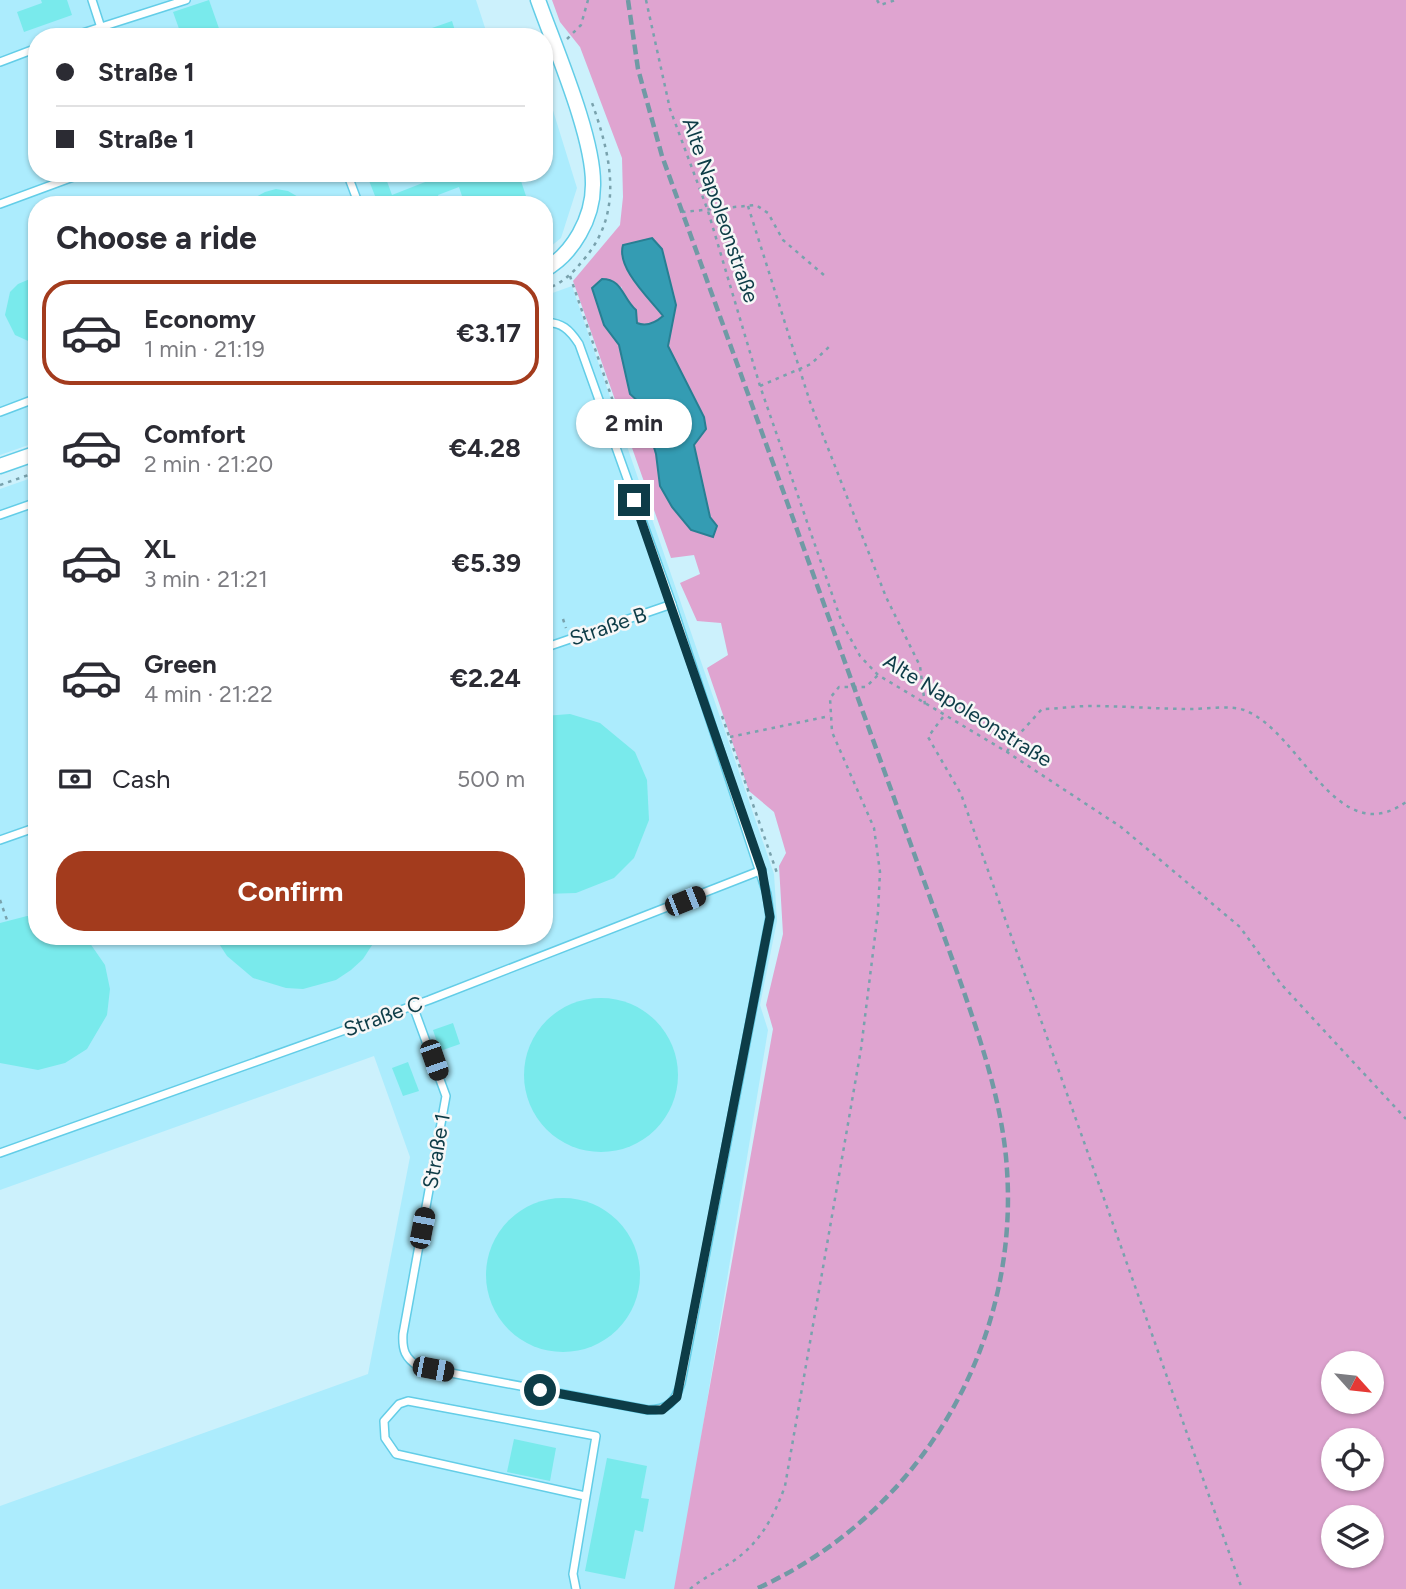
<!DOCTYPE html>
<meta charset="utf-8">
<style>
body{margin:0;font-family:Figtree,sans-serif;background:#f2f2f3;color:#2b2b33;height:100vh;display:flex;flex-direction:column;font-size:26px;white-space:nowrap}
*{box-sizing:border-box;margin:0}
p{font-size:23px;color:#7c7c81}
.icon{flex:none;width:38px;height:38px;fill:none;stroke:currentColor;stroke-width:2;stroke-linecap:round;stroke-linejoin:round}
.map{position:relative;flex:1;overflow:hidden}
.drawer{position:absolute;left:28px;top:196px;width:525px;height:749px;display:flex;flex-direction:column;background:#fff;border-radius:28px;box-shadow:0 2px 5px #0004}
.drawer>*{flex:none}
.hud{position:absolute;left:28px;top:28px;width:525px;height:154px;border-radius:28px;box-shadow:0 2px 5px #0004;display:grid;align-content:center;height:154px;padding:0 28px;background:#fff}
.needle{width:46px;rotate:117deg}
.tools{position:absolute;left:1321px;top:1351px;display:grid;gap:14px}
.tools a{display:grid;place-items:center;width:63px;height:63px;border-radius:50%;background:#fff;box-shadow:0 2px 5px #0004;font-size:35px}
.end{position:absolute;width:32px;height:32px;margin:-16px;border:9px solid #0d3c47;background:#fff;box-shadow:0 0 0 4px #fff}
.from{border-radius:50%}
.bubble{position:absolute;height:49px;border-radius:24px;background:#fff;box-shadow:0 2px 5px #0004;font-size:23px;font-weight:700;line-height:49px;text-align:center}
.car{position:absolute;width:21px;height:42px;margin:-21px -10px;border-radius:9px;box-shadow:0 0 5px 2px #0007;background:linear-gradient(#222 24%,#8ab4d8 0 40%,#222 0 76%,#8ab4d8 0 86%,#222 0)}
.hud b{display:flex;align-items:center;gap:24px;height:66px;font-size:26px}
.hud b+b{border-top:2px solid #e1e1e2}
.hud i{width:18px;height:18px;background:#2b2b33}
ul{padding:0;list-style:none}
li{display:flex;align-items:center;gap:21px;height:105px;margin:0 14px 10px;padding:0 14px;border:4px solid transparent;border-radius:28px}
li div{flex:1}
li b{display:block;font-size:26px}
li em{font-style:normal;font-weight:700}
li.current{border-color:#a33b1d}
li>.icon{width:63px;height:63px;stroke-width:1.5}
h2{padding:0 28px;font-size:32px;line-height:84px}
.pay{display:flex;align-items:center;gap:18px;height:77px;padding:0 28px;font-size:26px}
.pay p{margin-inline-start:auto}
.cta{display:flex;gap:14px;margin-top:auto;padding:14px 28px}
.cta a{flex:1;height:80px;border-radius:28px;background:#a33b1d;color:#fff;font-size:28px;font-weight:700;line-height:80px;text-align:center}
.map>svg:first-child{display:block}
</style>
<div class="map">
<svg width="1406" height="1589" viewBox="0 0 1406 1589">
<rect width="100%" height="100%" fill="#ccf1fc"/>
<g fill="#acecfd">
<path d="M 0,0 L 476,0 L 488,37 L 37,37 L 37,173 L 544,173 L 544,106 L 551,104 L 577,188 L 561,238 L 544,252 L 544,205 L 37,205 L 37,442 L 0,455 Z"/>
<path d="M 572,286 L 774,874 L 777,921 L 760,1005 L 768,1030 L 677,1584 L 674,1589 L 0,1589 L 0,1506 L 368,1374 L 410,1157 L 374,1056 L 0,1190 L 0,489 L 37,476 L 37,936 L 544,936 L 544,296 Z"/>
</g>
<path fill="#dfa4d0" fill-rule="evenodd" d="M 552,0 L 1406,0 L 1406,1589 L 674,1589 L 773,1029 L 766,1005 L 783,934 L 779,866 L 786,853 L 774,812 L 749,791 L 707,668 L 728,655 L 721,623 L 697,621 L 680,583 L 700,574 L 694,555 L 671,558 L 573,281 L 620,225 L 623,197 L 622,158 L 580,47 L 560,22 ZM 662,249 L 676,305 L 668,346 L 705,429 L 694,445 L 710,517 L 717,526 L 660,486 L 656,454 L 641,404 L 630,394 L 619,345 L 621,286 L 627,302 L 636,310 L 636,323 C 647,327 655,323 663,315 L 627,269 ZM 1334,1363 L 1372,1363 L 1372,1402 L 1334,1402 ZM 1334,1440 L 1372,1440 L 1372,1479 L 1334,1479 ZM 1334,1517 L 1372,1517 L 1372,1556 L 1334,1556 Z"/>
<path fill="#349cb3" stroke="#287f93" stroke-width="2" d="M 652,238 L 662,249 L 676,305 L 668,346 L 704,417 L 706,429 L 694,445 L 710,517 L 717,526 L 713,537 L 691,530 L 672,507 L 660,486 L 656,454 L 641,404 L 630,394 L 619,345 L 604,325 L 592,288 L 602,279 C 623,279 622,298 636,310 L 637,323 C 647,327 655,323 663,316 C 650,299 616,268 623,245 Z"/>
<g fill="#79eaec">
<path d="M 41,0 L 67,0 L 72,15 L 24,32 L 17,12 L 42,3 Z"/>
<path d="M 209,0 L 222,37 L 182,37 L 173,12 Z"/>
<path d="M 452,21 L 457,37 L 413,37 L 412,35 Z"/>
<path d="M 366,173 L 384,173 L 392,195 L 448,173 L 494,173 L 497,182 L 519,175 L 526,196 L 511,201 L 513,205 L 465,205 L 459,187 L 438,195 L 442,205 L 369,205 L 377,201 Z"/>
<path d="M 276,189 L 288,191 L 312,205 L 241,205 L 265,192 Z"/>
<path d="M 37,276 L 37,345 L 15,335 L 5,315 L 10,292 L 18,284 Z"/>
<path d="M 570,714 L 600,723 L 635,752 L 647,780 L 649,820 L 634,858 L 614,878 L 576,893 L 544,894 L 544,716 Z"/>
<path d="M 27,916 L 37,916 L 37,936 L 85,936 L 105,965 L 110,989 L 107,1015 L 87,1049 L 65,1063 L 38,1070 L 0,1063 L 0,923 Z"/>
<path d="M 214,936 L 378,936 L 363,959 L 351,970 L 336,980 L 303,989 L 286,988 L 253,978 L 227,956 Z"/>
<circle cx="601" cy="1075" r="77"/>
<path d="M 453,1023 L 460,1044 L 440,1051 L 433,1030 Z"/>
<path d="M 408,1062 L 419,1091 L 403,1096 L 392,1068 Z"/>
<circle cx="563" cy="1275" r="77"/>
<path d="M 514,1439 L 556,1448 L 550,1481 L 507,1472 Z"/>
<path d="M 607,1458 L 647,1466 L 641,1498 L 649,1499 L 643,1532 L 635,1530 L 625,1579 L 585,1571 Z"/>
</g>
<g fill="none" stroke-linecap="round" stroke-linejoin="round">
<defs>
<g id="service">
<path d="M 92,0 L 104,37"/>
<path d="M 70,37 L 186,0"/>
<path d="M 0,62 L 37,48"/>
<path d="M 347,173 L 359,205"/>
<path d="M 0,204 L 84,173"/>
<path d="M 0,412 L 37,398"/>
<path d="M 0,515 L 37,502"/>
<path d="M 544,648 L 672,604"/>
<path d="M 0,840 L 37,827"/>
<path d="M 413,1006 L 446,1096 L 403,1334 C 402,1350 405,1358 419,1367 L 648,1410 C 668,1410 675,1402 681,1383 L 770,917 L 767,894 L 672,604 L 579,344 C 570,330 561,321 544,323"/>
<path d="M 0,1153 L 429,1000 L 762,870"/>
<path d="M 576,1589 L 573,1574 L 596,1436 L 408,1401 L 399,1404 L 384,1421 L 385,1438 L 396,1454 L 585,1496"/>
</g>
<g id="minor">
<path d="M 538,0 C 555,48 594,137 593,185 C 593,218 573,254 544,270"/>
<path d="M 0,466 L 37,453"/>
</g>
</defs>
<use href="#service" stroke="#63cde7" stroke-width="10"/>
<use href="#minor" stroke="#63cde7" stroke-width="17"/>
<g stroke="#79a2ad" stroke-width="2.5" stroke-dasharray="3.5 5" stroke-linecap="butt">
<path d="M 646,0 L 670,109 L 708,211 L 760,386 L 842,623 L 860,656 L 878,675 L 1007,752 L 1121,827 L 1240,927 L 1281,984 L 1406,1119"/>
<path d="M 877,0 L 880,5 L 896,0"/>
<path d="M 567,39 L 581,25 L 588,0"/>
<path d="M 748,206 L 810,402 L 886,597 L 920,666 L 925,705"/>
<path d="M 682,212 L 756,205 L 768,213 L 783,240 L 825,276"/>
<path d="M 570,276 L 627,442"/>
<path d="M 544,290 C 563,283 573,273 585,258 C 625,210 610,153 591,100"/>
<path d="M 760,386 L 811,364 L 832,344"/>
<path d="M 0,485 L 37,472"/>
<path d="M 563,619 L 566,628"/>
<path d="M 722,716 L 777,873"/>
<path d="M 943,717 L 928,737 L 961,794 L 1242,1589"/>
<path d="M 730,737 L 830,716"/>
<path d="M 1007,752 L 1013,741 L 1042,709 C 1058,709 1074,706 1090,706 C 1124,706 1157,709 1191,709 C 1206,709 1230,705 1244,710 C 1301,731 1336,852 1406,802"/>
<path d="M 0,900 L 7,920"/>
<path d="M 690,1589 C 703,1578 718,1571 732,1562 C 760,1543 774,1517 785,1486 L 861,1049 L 878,912 L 880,872 L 874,828 L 832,732 L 830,698 L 839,687 L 866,687 L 878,675"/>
</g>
<use href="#service" stroke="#fff" stroke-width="7"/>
<use href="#minor" stroke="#fff" stroke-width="14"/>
<path stroke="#709aa5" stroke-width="4.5" stroke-dasharray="10 5" stroke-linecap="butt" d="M 628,0 L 638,69 L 662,156 L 958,975 C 980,1038 1003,1104 1007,1170 C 1019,1348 918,1516 756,1589"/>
</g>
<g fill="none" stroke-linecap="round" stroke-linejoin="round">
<path stroke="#0d3c47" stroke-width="9" d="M 540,1390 L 648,1410 L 662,1410 L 677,1397 L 770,917 L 762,870 L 634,500"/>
</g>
<g text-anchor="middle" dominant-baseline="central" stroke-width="5" stroke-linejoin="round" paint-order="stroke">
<g font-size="21" fill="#0d3c47" stroke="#f7f7f7">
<text transform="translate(721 210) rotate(71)">Alte Napoleonstraße</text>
<text transform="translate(608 626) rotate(-19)">Straße B</text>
<text transform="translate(968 710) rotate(32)">Alte Napoleonstraße</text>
<text transform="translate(383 1016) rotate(-20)">Straße C</text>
<text transform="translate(436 1151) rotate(-80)">Straße 1</text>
</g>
</g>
</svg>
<div class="tools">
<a><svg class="needle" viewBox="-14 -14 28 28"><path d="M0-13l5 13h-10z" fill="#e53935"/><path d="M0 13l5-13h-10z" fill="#7c7c81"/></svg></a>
<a><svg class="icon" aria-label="locate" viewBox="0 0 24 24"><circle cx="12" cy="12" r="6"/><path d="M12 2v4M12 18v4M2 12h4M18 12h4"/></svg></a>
<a><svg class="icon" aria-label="layers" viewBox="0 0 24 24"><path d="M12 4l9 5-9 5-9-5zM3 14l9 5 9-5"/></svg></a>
</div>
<i class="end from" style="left:540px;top:1390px"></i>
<i class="end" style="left:634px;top:500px"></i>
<div class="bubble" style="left:576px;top:399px;width:116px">2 min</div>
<i class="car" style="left:685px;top:901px;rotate:68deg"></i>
<i class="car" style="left:434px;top:1060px;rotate:161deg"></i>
<i class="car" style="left:422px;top:1228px;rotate:11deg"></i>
<i class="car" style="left:433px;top:1369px;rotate:101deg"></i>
<div class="hud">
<b><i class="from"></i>Straße 1</b>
<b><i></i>Straße 1</b>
</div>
<section class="drawer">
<h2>Choose a ride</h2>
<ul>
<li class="current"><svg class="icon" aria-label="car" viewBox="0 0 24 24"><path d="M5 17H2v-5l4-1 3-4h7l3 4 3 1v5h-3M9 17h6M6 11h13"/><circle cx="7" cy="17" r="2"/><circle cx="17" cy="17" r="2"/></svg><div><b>Economy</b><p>1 min · 21:19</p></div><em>€3.17</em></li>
<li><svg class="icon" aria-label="car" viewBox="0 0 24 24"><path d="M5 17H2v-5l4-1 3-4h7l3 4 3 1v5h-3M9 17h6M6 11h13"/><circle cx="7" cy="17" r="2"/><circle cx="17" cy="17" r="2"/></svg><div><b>Comfort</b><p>2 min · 21:20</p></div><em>€4.28</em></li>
<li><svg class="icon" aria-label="car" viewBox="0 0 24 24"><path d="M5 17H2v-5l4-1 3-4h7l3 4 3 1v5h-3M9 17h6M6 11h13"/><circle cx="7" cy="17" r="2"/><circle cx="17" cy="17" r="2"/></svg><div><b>XL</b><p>3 min · 21:21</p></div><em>€5.39</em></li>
<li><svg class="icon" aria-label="car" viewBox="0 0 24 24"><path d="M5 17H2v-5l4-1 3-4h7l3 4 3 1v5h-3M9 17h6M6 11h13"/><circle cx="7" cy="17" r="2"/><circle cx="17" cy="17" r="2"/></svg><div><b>Green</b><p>4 min · 21:22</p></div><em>€2.24</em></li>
</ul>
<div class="pay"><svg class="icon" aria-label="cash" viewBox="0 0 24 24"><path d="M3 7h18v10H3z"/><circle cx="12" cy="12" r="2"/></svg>Cash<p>500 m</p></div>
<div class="cta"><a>Confirm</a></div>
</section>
</div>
